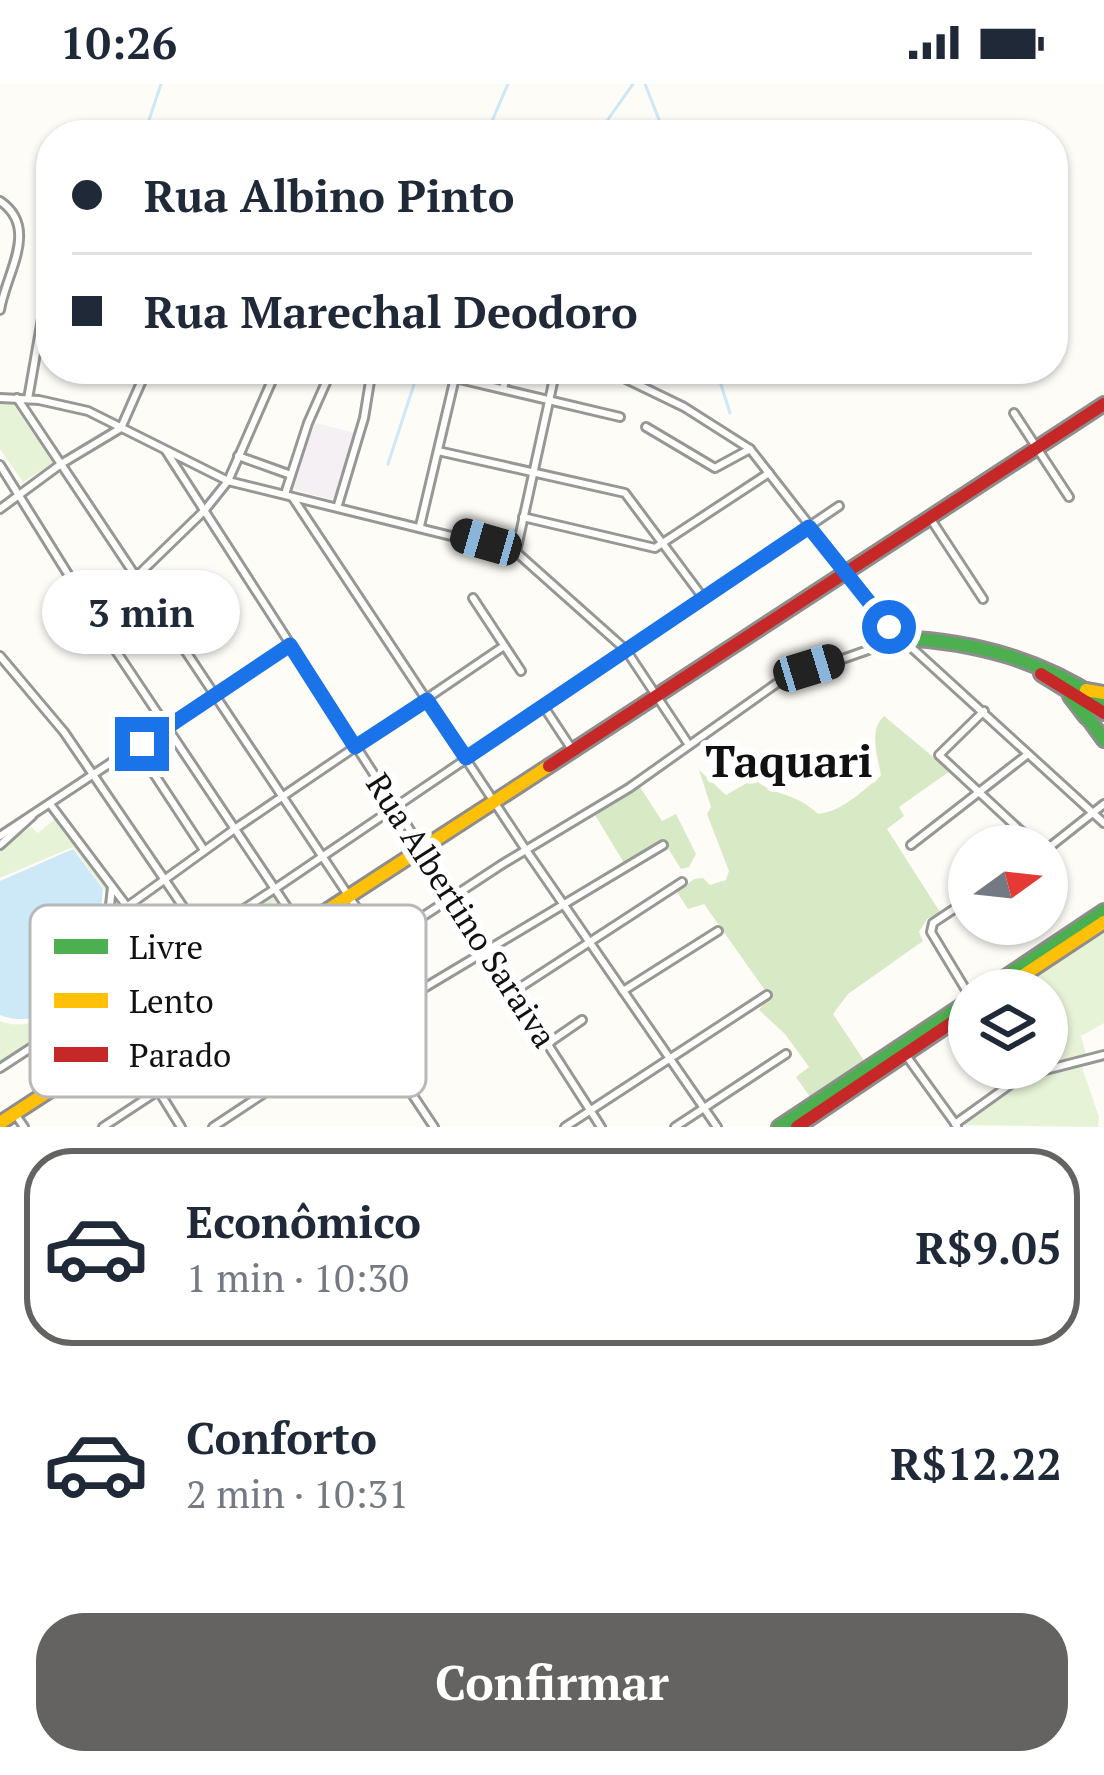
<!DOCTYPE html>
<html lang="pt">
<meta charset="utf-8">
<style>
body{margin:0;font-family:"PT Serif",serif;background:#f6f6f7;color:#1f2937;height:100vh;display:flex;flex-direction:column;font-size:45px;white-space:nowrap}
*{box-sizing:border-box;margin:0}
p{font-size:39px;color:#747a83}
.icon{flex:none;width:66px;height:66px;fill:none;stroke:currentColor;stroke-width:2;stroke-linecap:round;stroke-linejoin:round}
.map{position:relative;height:1043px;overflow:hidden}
.side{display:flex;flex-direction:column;background:#fff;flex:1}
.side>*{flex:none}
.guide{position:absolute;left:36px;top:36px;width:1032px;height:264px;border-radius:48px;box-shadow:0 3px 9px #0004;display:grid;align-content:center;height:264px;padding:0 36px;background:#fff}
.needle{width:78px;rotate:75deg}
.buttons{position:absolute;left:948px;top:741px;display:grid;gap:24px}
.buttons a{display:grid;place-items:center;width:120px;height:120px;border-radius:50%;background:#fff;box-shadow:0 3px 9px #0004;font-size:60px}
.end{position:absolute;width:54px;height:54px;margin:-27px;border:15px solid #1a73e8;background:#fff;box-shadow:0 0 0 6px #fff}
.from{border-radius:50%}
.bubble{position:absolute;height:84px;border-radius:42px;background:#fff;box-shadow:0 3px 9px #0004;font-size:39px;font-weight:700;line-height:84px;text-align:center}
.car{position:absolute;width:36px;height:72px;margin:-36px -18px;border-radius:15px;box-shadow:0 0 9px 3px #0007;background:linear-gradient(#222 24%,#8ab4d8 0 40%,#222 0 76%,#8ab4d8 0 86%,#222 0)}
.guide b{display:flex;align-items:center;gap:42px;height:114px;font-size:45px}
.guide b+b{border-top:3px solid #e0e1e3}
.guide i{width:30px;height:30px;background:#1f2937}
ul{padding:21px 0 0;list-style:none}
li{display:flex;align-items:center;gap:36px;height:198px;margin:0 24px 18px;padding:0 12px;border:6px solid transparent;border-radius:48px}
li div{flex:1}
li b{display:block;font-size:45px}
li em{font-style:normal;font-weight:700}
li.active{border-color:#646362}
li>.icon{width:108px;height:108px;stroke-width:1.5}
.primary-button{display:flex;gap:24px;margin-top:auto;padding:24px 36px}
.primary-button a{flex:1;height:138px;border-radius:48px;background:#646362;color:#fff;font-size:48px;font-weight:700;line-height:138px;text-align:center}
.status{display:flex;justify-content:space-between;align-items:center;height:84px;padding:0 60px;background:#fff;direction:ltr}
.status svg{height:33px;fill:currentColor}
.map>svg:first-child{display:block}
</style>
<div class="status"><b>10:26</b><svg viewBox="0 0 49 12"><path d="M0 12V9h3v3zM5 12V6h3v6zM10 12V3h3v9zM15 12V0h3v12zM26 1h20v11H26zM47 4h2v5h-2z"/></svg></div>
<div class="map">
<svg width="1104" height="1043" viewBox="0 0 1104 1043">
<rect width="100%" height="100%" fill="#fdfcf7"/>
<path fill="#f5f0f3" d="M 312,338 L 355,349 L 334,416 L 291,405 Z"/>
<g fill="#e7f3d7">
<path d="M 0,319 L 14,321 L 53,379 L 23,398 L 0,365 Z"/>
<path d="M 55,735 L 106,799 L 111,812 L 99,895 L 91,909 L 95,920 L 0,982 L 0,937 C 32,951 91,919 98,884 C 104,860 104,832 106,808 L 73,763 L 0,794 L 0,765 L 31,743 L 38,749 Z"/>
<path d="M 273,809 L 295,842 L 232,885 L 209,853 Z"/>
<path d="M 1104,842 L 1104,939 L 1081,952 L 1086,970 L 1047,983 L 1047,906 L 1008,906 Z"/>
<path d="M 1082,983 L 1099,1033 L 1098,1043 L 963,1041 L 1020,999 Z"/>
</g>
<g fill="#d8eac5">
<path d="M 884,632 L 950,687 L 899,723 L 904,732 L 887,745 L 940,828 L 927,835 L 919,848 L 923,857 L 848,910 L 833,930 L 867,981 L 810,1013 L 796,993 L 809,983 L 785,950 L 759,926 L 769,912 L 704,820 L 688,825 L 677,808 L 694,795 L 703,794 L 710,801 L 726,796 L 729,787 L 707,730 L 711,723 L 699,686 L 726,711 L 754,695 C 774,713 794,707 818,730 C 843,727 862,707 881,692 C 878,672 868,647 884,632 Z"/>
<path d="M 640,703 L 662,737 L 676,730 L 696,770 L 689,783 L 681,785 L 663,756 L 624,779 L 595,731 Z"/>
</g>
<path fill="#cde8f7" d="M 73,765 L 103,805 L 95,890 C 77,921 34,945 0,931 L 0,797 Z"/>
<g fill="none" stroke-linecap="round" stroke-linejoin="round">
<g stroke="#cde8f7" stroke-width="3">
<path d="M 645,0 L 665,51"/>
<path d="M 144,51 L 161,0"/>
<path d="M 486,51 L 508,0"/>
<path d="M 597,51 L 633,0"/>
<path d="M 716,285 L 730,329"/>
<path d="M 388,380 L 419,285"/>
</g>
<defs>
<g id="street">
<path d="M 0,117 C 40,144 6,189 0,226"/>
<path d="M 591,285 L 622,293 L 684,323 L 750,365 L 889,543 L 1104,739"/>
<path d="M 455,294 L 620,333"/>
<path d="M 503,305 L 508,285"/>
<path d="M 0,314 L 39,316 L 88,327 L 228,397 L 516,468 L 626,566 L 689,661"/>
<path d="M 17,314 L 414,910"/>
<path d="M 28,315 L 51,183"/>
<path d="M 1014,329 L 1069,413"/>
<path d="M 646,343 L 715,384 L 750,365"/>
<path d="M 121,344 L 147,285"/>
<path d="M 166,367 L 601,1043"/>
<path d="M 438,367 L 625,409 L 704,515"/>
<path d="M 238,372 L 291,391"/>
<path d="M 0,381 L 112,561 L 434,1043"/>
<path d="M 285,410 L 308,339 L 332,285"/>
<path d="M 293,414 L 526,766 L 717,1043"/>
<path d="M 338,421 L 364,334 L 372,285"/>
<path d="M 0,425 L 61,380 L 121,344"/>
<path d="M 523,433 L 655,464 L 769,389"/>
<path d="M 930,434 L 983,515"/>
<path d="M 420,442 L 457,285"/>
<path d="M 516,468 L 556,285"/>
<path d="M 473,514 L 521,587"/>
<path d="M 91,526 L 136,493 L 204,427 L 228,397 L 277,285"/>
<path d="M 0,572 L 64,648 L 203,852 L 292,992"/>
<path d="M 544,623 L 573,667"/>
<path d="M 984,627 L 939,671 L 1037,762"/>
<path d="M 137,664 L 204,766"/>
<path d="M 50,720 L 126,821"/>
<path d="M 0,752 L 289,561"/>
<path d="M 0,761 L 32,732"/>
<path d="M 911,761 L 1028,670"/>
<path d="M 1047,765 L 1104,720"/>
<path d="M 112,803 L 100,912 L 181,1043"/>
<path d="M 969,815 L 933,839 L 931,848 L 969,911"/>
<path d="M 110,835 L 236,744 L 504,562"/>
<path d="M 516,906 L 682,798"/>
<path d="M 623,907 L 718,847"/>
<path d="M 550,958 L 582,936"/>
<path d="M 905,970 L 957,1042"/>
<path d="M 0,984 L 276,804 L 839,422"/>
<path d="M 15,1030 L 24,1043"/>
<path d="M 955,1040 L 1022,992 L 1104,971"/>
<path d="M 103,1043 L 501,781 L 629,704 L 780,597 L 902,554"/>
<path d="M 213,1043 L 414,910 L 663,761"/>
<path d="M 565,1043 L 767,911"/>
<path d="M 675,1043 L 786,970"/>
</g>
<g id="fast">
<path d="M 902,554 C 976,558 1042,576 1104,618"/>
<path d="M 1070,612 L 1086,633"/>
<path d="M 1083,627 L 1104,656"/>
<path d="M 986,906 L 1104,827"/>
<path d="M 779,1043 L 969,917"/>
</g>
<g id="slow">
<path d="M 1086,606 L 1104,609"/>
<path d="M 1001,906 L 1104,838"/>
<path d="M 0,1039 L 549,682"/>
</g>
<g id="jam">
<path d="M 1041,590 L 1104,629"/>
<path d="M 549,682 L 1104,320"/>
<path d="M 797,1043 L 969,927"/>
</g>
</defs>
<use href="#street" stroke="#979795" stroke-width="12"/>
<use href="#fast" stroke="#8e8d8b" stroke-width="18"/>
<use href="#slow" stroke="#8e8d8b" stroke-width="18"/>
<use href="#jam" stroke="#8e8d8b" stroke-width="18"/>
<use href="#street" stroke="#fffffe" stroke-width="6"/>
<use href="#fast" stroke="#4caf50" stroke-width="12"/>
<use href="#slow" stroke="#ffc107" stroke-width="12"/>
<use href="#jam" stroke="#c62828" stroke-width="12"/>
</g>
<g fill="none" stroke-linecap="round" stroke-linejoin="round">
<path stroke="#1a73e8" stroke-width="15" d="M 142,660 L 290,561 L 355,663 L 427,616 L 466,674 L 809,443 L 889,543"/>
</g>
<g text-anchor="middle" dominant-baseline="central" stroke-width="12" stroke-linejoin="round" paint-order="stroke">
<g font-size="33" fill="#111" stroke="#fff">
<text transform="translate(462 826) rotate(57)">Rua Albertino Saraiva</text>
</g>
<g font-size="45" font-weight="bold" fill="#111" stroke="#fff">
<text x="789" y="676">Taquari</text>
</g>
</g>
<rect x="30" y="821" width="396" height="192" rx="18" fill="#fff" stroke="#b8b8b8" stroke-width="3"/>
<rect x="54" y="855" width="54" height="15" fill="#4caf50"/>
<rect x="54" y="909" width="54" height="15" fill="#ffc107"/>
<rect x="54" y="963" width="54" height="15" fill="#c62828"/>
<g font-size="33" fill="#111">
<text x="129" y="875">Livre</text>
<text x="129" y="929">Lento</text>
<text x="129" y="983">Parado</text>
</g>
</svg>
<div class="buttons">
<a><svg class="needle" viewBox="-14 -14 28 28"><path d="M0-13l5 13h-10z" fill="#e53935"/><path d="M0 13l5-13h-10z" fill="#747a83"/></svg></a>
<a><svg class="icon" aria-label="layers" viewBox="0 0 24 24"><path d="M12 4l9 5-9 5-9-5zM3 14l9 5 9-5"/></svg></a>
</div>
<i class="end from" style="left:889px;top:543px"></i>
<i class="end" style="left:142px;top:660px"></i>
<div class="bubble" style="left:42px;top:486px;width:198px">3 min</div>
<i class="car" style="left:486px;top:458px;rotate:286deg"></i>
<i class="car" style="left:809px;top:584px;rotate:73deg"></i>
<div class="guide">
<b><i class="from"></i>Rua Albino Pinto</b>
<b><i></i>Rua Marechal Deodoro</b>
</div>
</div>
<section class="side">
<ul>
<li class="active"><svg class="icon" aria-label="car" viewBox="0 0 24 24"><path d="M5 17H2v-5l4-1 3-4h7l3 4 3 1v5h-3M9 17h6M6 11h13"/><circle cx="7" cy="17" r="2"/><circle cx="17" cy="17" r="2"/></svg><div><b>Econômico</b><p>1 min · 10:30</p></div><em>R$9.05</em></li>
<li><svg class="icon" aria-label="car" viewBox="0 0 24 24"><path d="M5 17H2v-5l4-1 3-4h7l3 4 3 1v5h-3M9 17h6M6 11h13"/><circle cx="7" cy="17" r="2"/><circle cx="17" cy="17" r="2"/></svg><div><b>Conforto</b><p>2 min · 10:31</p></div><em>R$12.22</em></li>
</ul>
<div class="primary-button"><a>Confirmar</a></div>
</section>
